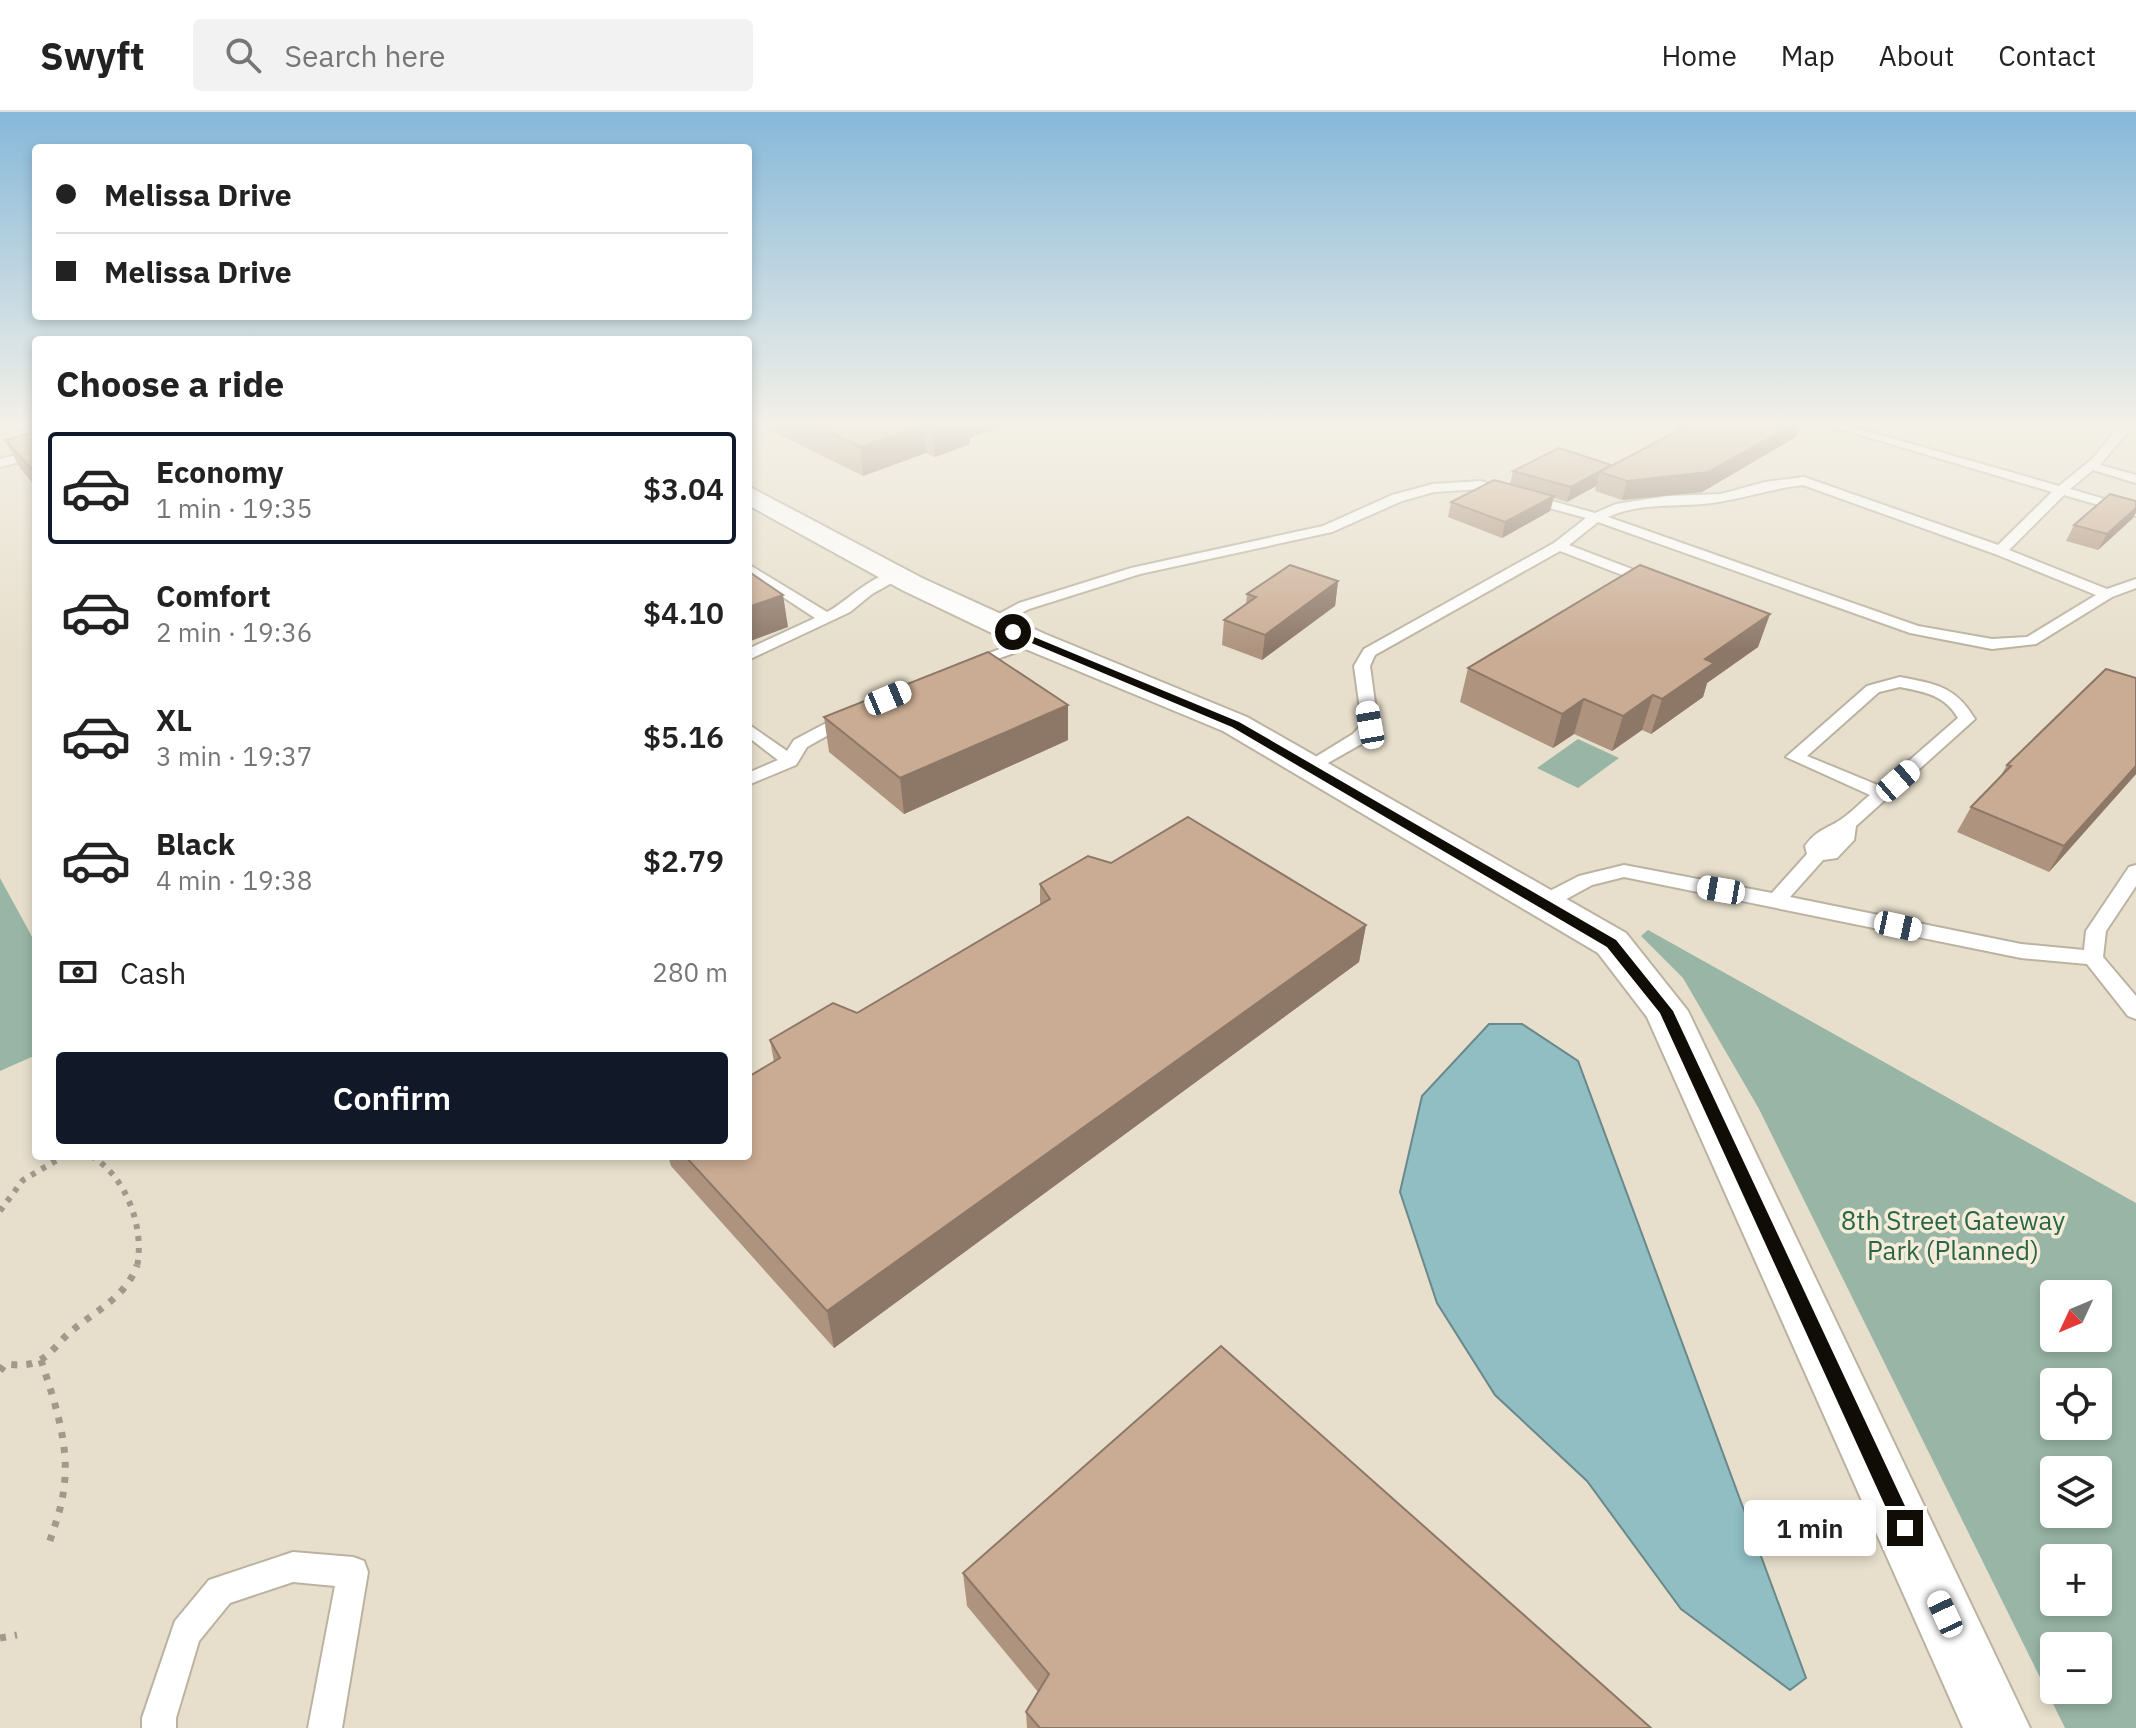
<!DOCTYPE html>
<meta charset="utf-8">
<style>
body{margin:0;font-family:"IBM Plex Sans",sans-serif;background:#f2f2f2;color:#222;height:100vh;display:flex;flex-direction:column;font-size:30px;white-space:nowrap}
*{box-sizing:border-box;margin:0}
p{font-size:26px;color:#767676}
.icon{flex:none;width:44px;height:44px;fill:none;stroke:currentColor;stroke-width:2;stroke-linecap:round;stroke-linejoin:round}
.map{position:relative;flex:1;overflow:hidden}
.drawer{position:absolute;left:32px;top:224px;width:720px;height:824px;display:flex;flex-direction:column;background:#fff;border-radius:8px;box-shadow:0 4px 12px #0003}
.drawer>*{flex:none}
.top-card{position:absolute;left:32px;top:32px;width:720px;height:176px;border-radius:8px;box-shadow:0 4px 12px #0003;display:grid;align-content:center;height:176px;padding:0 24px;background:#fff}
.needle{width:52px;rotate:226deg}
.tools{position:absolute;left:2040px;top:1168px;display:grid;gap:16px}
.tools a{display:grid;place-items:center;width:72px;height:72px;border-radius:8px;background:#fff;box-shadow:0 4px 12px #0003;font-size:40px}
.end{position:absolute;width:36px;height:36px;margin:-18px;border:10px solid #100d07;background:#fff;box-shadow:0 0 0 4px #fff}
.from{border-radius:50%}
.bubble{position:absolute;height:56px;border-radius:8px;background:#fff;box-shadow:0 4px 12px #0003;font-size:26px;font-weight:600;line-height:56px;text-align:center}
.car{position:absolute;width:24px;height:48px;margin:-24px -12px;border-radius:10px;box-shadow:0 0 6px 2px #0007;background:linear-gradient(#fff 24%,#345 0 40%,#fff 0 76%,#345 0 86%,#fff 0)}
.top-card b{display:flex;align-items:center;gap:28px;height:76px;font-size:30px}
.top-card b+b{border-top:2px solid #e0e0e0}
.top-card i{width:20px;height:20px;background:#222}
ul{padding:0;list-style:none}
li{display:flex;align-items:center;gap:24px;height:112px;margin:0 16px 12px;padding:0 8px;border:4px solid transparent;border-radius:8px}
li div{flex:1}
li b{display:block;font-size:30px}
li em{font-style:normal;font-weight:600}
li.current{border-color:#111827}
li>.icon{width:72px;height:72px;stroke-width:1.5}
h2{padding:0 24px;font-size:36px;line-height:96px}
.pay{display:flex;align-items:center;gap:20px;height:88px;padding:0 24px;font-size:30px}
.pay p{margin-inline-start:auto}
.button{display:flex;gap:16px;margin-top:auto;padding:16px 24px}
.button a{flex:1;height:92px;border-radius:8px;background:#111827;color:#fff;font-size:32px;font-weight:600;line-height:92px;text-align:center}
header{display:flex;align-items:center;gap:48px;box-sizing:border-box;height:112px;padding:0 40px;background:#fff;border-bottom:2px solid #e0e0e0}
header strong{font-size:38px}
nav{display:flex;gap:44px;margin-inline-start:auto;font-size:28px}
.search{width:560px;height:72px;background:#f2f2f2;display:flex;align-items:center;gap:20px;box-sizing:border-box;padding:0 28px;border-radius:8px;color:#767676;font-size:30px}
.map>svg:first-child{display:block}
</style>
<header>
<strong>Swyft</strong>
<div class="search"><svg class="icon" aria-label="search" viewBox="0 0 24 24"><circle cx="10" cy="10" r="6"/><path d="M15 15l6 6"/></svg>Search here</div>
<nav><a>Home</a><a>Map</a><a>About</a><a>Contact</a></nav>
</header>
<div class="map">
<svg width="2136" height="1616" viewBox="0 0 2136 1616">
<rect width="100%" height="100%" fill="#e7dfcc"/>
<g fill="#98b5a5" fill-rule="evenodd">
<path d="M 1578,627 L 1619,646 L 1578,676 L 1537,656 Z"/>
<path d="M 0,766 L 36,832 L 36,943 L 0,959 Z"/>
<path d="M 1648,818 L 2136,1091 L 2136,1616 L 2065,1616 L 1759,997 L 1683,866 L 1641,824 ZM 2054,1182 L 2098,1182 L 2098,1226 L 2054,1226 ZM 2054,1270 L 2098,1270 L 2098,1314 L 2054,1314 ZM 2054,1358 L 2098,1358 L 2098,1402 L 2054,1402 ZM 2054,1446 L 2098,1446 L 2098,1490 L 2054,1490 ZM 2054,1534 L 2098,1534 L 2098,1578 L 2054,1578 Z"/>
</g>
<path fill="#90bec3" stroke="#6a898b" stroke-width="2" d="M 1489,912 L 1522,912 L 1578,949 L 1806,1566 L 1790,1578 L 1681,1497 L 1587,1369 L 1495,1283 L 1437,1191 L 1400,1080 L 1422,984 Z"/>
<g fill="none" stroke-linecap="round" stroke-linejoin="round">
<defs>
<g id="service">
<path d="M 1824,312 L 1842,312 L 2059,374 L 2092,347 L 2121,312 L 2134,312 L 2100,353 L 2136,363 L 2136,371 L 2093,358 L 2070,377 L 2136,396 L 2136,404 L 2064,383 L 2009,438 L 2107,477 L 2136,467 L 2136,476 L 2112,485 L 2036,532 L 1992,537 L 1910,521 L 1598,410 L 1569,433 L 1658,467 L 1658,473 L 1648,473 L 1560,439 L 1375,543 L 1370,554 L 1378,613 L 1365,630 L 1310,661 L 1301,656 L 1304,652 L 1353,622 L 1362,612 L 1354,554 L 1364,537 L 1554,431 L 1586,406 L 1480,377 L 1434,380 L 1402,389 L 1332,420 L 1140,462 L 1029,497 L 997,513 L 992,515 L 984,510 L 1019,491 L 1131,456 L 1323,414 L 1392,383 L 1433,372 L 1480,369 L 1595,401 L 1616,392 L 1668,384 L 1721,382 L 1765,370 L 1804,365 L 1998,433 L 2052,380 ZM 1803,373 L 1995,442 L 2096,483 L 2027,525 L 1992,527 L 1918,514 L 1608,405 C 1645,388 1686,397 1724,389 C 1751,384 1776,376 1803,373 Z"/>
<path d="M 36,338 L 36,346 L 0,355 L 0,347 Z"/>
<path d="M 748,452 L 827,500 C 849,489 875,457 902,461 L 904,464 L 872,482 L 850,500 L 748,548 L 748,537 L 815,506 L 748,462 Z"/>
<path d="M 1034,524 L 1042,529 L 1039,532 L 972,556 L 966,558 L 958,553 Z"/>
<path d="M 1900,565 C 1936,572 1955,574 1975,607 L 1856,714 L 1854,728 L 1837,746 L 1823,748 L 1790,785 L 2021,832 L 2084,838 L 2086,819 L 2129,755 L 2136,753 L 2136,774 L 2106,819 L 2103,845 L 2136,884 L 2136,907 L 2128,904 L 2087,852 L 2021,846 L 1624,765 L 1592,773 L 1550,796 L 1543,797 L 1533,791 L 1536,786 L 1579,764 L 1624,753 L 1772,781 L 1807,742 L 1805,734 C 1818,716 1828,717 1843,706 C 1853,699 1861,690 1870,683 L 1786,645 L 1867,574 ZM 1900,575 C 1925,580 1945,583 1958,606 L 1880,674 L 1807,644 L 1879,580 Z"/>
<path d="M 849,599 L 857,604 L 855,608 L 807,635 L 796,653 L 748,673 L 748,661 L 778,648 L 748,625 L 748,612 L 787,639 L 794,628 Z"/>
<path d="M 293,1440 L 353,1445 L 364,1449 L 368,1460 L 342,1616 L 308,1616 L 335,1474 L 293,1470 L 230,1491 L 199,1529 L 176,1606 L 176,1616 L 142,1616 L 142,1606 L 175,1509 L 209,1468 Z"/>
</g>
<path id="minor" d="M 748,374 L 922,466 L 1045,522 L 1247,605 L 1626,821 L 1688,899 L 2030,1616 L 1963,1616 L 1647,905 L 1598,841 L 1223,619 L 1023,536 L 902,478 L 748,393 Z"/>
<path id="secondary" d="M 0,312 L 23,312 L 19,317 L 0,322 Z"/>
</defs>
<use href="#service" stroke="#bbb3a1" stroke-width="4"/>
<use href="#minor" stroke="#bbb3a1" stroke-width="4"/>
<use href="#secondary" stroke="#bbb3a1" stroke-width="4"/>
<g stroke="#a19a8b" stroke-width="6" stroke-dasharray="5 7" stroke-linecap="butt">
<path d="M 91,1044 C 126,1064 145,1115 137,1155"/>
<path d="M 0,1099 L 23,1068 L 64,1044"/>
</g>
<g stroke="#a19a8b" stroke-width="7" stroke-dasharray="6 9" stroke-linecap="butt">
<path d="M 41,1248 C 54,1288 70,1333 64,1375 C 62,1396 54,1415 48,1435"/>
<path d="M 0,1259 L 5,1252 C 15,1253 26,1254 36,1250 C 49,1245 58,1231 68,1222 C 93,1200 126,1186 137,1153"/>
<path d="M 0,1526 L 17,1523"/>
</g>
<use href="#service" fill="#fff" fill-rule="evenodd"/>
<use href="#minor" fill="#fff" fill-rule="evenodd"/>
<use href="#secondary" fill="#fff" fill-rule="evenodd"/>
</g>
<g fill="#ae947f">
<path d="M 758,312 L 1008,312 L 970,326 L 970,332 L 935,345 L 926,341 L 863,364 Z"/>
<path d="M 1676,312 L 1801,312 L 1796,325 L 1702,380 L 1622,388 L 1595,379 L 1596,374 L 1567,390 L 1554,386 L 1550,399 L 1502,426 L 1448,405 L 1451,390 L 1510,372 L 1513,359 L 1611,353 L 1685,315 Z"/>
<path d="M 36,320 L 36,375 L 20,356 L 5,328 Z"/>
<path d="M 2133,406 L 2098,438 L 2066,429 L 2074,413 Z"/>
<path d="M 1338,469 L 1335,494 L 1262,548 L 1222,533 L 1224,508 L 1246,492 L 1247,482 Z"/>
<path d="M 1770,502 L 1758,535 L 1707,571 L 1703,585 L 1651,622 L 1642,618 L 1612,639 L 1574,622 L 1553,636 L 1460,590 L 1468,556 Z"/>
<path d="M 2136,566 L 2136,662 L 2049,760 L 1957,720 L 1971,695 L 2000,665 L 2007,653 Z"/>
<path d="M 824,605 L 1068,628 L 904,702 L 829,640 Z"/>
<path d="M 1111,751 L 1366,813 L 1359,850 L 834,1236 L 671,1054 L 668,1044 L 748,1044 L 774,950 L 770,928 L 857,901 L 1040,793 L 1040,772 Z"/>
<path d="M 963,1461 L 1651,1616 L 1027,1616 L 1026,1600 L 1038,1580 L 967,1494 Z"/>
</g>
<g fill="#8d7868">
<path d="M 947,312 L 1008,312 L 970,326 L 970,332 L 935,345 L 933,317 Z"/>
<path d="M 1794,312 L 1801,312 L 1796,325 L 1702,380 L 1622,388 L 1627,369 Z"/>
<path d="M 924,313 L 926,341 L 863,364 L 860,335 Z"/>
<path d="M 1611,353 L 1600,360 L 1596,374 L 1567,390 L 1571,375 Z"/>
<path d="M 1554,384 L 1550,399 L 1502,426 L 1505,410 Z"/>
<path d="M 2136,396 L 2136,401 L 2133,406 L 2098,438 L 2107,422 Z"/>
<path d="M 1338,469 L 1335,494 L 1262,548 L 1265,523 Z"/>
<path d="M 783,483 L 788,515 L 748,530 L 748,495 Z"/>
<path d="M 1770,502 L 1758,535 L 1707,571 L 1703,585 L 1651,622 L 1662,587 L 1705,547 Z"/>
<path d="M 1653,583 L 1642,618 L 1612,639 L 1623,604 Z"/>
<path d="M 1584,587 L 1574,622 L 1553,636 L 1562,602 Z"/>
<path d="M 1068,593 L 1068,628 L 904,702 L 900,666 Z"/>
<path d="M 2136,654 L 2136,662 L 2049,760 L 2064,734 Z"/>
<path d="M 1366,813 L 1359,850 L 834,1236 L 827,1199 Z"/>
</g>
<g fill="#caac94" stroke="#8d7868" stroke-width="2">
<path d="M 812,312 L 947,312 L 933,317 L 924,313 L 860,335 Z"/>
<path d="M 1690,312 L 1794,312 L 1708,360 L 1627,369 L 1600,360 Z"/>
<path d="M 36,320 L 36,362 L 5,328 Z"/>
<path d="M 1559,336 L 1611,353 L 1571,375 L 1513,359 Z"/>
<path d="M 1494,368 L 1554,384 L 1505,410 L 1451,390 Z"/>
<path d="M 2110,382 L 2136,389 L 2136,396 L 2107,422 L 2074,413 Z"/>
<path d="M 1290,453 L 1338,469 L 1265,523 L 1224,508 L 1256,485 L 1247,482 Z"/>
<path d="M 1640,453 L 1770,502 L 1705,547 L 1714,551 L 1662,587 L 1653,583 L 1623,604 L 1584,587 L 1562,602 L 1468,556 Z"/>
<path d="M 748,459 L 783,483 L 748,495 Z"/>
<path d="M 988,540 L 1068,593 L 900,666 L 824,605 Z"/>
<path d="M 2106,557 L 2136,566 L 2136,654 L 2064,734 L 1971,695 L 2011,654 L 2007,653 Z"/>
<path d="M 1188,705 L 1366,813 L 827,1199 L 685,1044 L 748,1044 L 748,965 L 780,946 L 770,928 L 833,891 L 857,901 L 1050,787 L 1040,772 L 1088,744 L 1111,751 Z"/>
<path d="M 1221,1234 L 1651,1616 L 1040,1616 L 1026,1600 L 1049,1562 L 963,1461 Z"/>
</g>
<linearGradient id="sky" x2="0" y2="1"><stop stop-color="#85b8d9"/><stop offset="0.58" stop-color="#f4f1e8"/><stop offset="1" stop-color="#f4f1e8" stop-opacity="0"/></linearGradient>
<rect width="2136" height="538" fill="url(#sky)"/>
<path fill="#100d07" d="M 1010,518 L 1017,518 L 1239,610 L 1616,828 L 1673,899 L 1912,1409 L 1915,1416 L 1912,1422 L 1905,1425 L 1898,1422 L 1660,901 L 1607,835 L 1232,615 L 1010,522 Z"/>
<g text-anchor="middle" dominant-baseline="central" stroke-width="7" stroke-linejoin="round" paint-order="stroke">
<g font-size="26" fill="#296549" stroke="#f5ecd9">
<text x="1953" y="1108">8th Street Gateway<tspan x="1953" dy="30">Park (Planned)</tspan></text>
</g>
</g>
</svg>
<div class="tools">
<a><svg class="needle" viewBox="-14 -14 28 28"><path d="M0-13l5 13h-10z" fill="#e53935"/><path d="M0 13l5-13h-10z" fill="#767676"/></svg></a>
<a><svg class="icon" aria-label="locate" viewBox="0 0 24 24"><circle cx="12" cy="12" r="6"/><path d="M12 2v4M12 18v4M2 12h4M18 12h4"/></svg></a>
<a><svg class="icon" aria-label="layers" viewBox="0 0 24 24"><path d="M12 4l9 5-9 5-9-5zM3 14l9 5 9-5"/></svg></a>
<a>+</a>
<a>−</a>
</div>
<i class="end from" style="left:1013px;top:520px"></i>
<i class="end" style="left:1905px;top:1416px"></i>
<div class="bubble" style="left:1744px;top:1388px;width:132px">1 min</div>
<i class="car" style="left:888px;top:586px;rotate:67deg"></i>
<i class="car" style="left:1370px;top:613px;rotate:350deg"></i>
<i class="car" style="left:1898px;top:669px;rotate:49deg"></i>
<i class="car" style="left:1721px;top:778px;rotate:280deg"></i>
<i class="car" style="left:1898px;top:814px;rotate:102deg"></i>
<i class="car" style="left:1945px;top:1502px;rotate:335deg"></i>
<div class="top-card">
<b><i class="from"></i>Melissa Drive</b>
<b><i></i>Melissa Drive</b>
</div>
<section class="drawer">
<h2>Choose a ride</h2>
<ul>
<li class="current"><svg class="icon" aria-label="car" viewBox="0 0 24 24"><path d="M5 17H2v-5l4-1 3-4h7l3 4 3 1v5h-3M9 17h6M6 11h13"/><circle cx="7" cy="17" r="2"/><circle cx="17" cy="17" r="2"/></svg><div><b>Economy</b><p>1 min · 19:35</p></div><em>$3.04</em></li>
<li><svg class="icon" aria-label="car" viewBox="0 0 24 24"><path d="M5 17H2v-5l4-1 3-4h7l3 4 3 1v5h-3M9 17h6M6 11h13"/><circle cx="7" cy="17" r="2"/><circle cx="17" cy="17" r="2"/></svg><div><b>Comfort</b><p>2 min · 19:36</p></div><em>$4.10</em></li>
<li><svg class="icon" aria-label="car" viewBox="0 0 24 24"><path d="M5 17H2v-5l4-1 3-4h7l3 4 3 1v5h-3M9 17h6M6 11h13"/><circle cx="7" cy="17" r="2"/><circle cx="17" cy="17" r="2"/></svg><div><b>XL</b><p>3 min · 19:37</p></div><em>$5.16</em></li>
<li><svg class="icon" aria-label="car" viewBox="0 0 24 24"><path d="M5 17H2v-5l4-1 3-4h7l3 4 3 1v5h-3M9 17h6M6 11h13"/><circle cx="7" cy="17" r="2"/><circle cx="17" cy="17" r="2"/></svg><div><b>Black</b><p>4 min · 19:38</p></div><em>$2.79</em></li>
</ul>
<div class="pay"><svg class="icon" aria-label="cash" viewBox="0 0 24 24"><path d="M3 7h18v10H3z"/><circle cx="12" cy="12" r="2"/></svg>Cash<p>280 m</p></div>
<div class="button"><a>Confirm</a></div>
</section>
</div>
